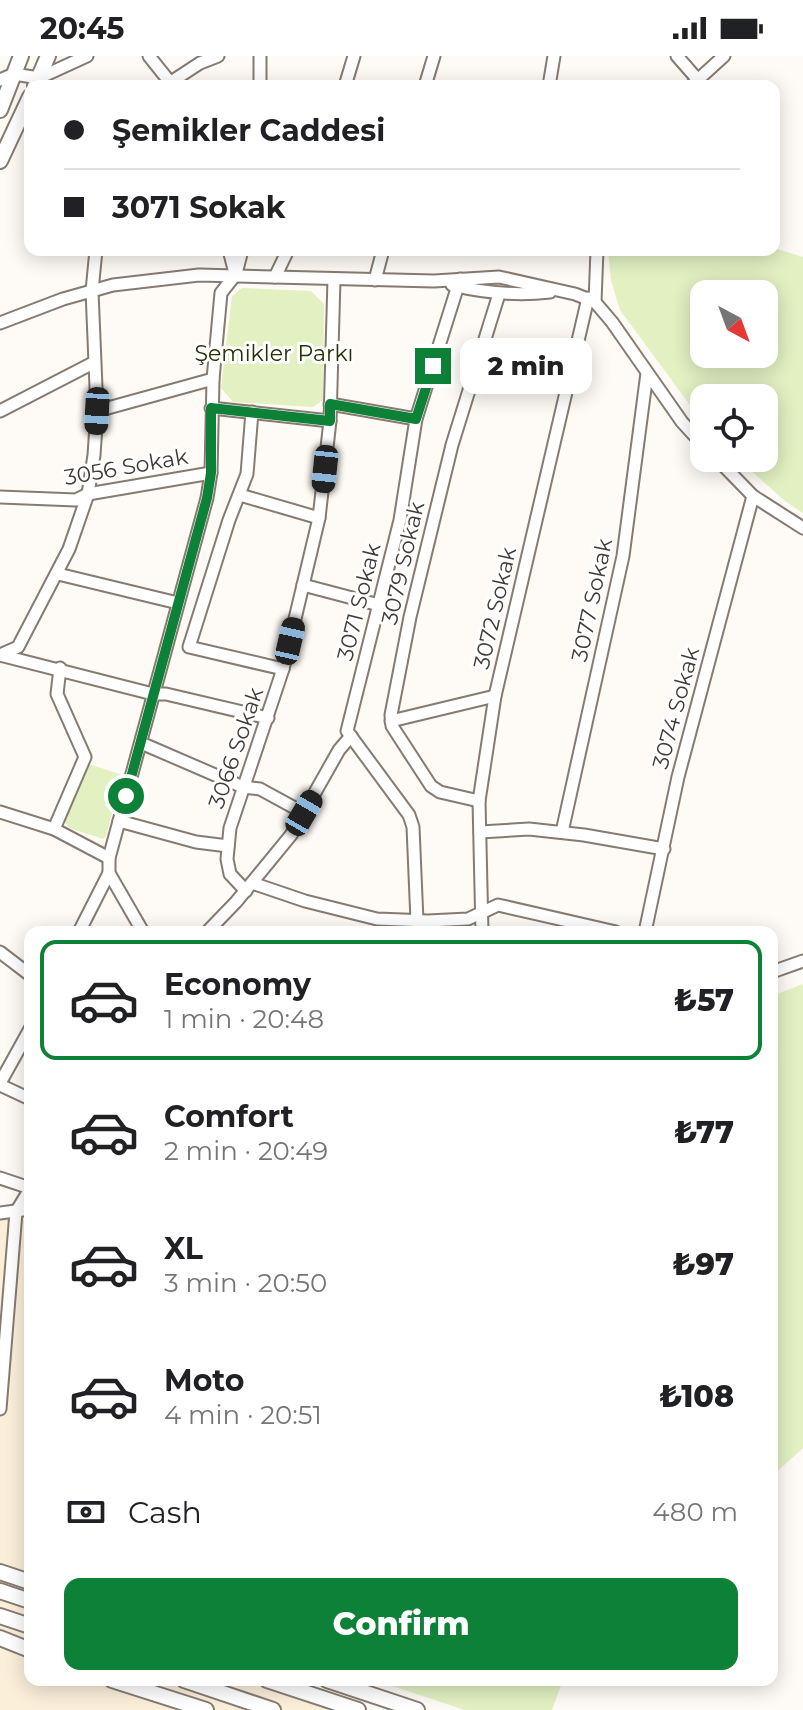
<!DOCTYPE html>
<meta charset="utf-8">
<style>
body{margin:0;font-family:Montserrat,sans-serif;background:#f6f6f6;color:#202124;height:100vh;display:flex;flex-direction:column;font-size:30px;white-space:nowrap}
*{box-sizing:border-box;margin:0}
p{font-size:26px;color:#757577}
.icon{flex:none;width:44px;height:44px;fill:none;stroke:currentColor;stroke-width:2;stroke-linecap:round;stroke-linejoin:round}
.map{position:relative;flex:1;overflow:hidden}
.side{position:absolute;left:24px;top:870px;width:754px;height:760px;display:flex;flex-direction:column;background:#fff;border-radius:16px;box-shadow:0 4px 20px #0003}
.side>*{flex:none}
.guide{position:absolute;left:24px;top:24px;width:756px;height:176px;border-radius:16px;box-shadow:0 4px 20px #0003;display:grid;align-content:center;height:176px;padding:0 40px;background:#fff}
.needle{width:52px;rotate:139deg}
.tools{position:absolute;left:690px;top:224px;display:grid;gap:16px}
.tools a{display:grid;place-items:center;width:88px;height:88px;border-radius:16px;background:#fff;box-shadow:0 4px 20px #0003;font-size:40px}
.end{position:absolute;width:36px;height:36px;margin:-18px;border:10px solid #0e8138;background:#fff;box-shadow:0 0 0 4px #fff}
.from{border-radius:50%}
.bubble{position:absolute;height:56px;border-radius:16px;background:#fff;box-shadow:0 4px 20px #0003;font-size:26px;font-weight:800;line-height:56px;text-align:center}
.car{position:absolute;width:24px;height:48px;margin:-24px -12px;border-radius:10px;box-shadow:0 0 6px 2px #0007;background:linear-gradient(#222 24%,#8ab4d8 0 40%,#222 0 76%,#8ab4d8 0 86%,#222 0)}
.guide b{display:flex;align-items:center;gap:28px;height:76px;font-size:30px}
.guide b+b{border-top:2px solid #e0e0e0}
.guide i{width:20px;height:20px;background:#202124}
ul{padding:14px 0 0;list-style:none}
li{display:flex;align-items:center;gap:24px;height:120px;margin:0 16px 12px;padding:0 24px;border:4px solid transparent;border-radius:16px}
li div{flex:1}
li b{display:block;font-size:30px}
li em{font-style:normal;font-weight:800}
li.selected{border-color:#0e8138}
li>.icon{width:72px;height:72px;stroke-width:1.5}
.pay{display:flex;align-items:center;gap:20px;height:88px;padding:0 40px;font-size:30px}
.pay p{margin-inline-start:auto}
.primary-button{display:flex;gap:16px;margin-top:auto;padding:16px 40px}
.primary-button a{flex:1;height:92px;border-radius:16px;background:#0e8138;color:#fff;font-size:32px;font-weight:800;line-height:92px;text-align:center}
.status{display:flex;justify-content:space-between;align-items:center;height:56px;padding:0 40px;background:#fff;direction:ltr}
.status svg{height:22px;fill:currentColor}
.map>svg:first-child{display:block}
</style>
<div class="status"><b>20:45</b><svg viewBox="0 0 49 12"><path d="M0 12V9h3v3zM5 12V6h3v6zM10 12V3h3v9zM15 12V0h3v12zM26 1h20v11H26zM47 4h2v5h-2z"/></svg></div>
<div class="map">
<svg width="803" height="1654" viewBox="0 0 803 1654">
<rect width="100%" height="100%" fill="#fefaf5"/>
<path fill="#fbefda" d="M 30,1156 L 30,1624 L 271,1624 L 362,1654 L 0,1654 L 0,1158 Z"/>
<g fill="#e2f0c2" fill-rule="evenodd">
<path d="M 774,192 L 803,201 L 803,457 L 785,445 L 737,402 L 764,402 L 764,342 L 704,342 L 704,368 L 620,254 L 611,224 L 608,194 ZM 764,238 L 764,298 L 704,298 L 704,238 Z"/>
<path d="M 242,232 L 311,235 L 324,248 L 323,344 L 313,351 L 233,346 L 221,332 L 232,240 Z"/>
<path d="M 89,708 L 122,719 L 106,780 L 103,783 L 69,772 L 64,765 Z"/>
<path d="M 803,928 L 803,1392 L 772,1420 L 772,940 Z"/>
<path d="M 374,1624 L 563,1624 L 552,1654 L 465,1654 Z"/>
</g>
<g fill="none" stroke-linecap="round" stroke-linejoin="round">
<defs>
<g id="minor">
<path d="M 149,0 L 173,30"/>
<path d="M 260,0 L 260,30"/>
<path d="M 677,0 L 698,24"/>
<path d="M 39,22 L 87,0"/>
<path d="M 0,24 L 14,18 L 39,22"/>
<path d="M 171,26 L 200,7 L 218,0"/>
<path d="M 345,30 L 354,0"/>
<path d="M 425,30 L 434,0"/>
<path d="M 549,30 L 554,0"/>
<path d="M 691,30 L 724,0"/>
<path d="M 229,194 L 235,217"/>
<path d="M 275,221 L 288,194"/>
<path d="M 375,224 L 383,194"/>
<path d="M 452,229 C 485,237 516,240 550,236"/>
<path d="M 595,246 L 597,194"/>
<path d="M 0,267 L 63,243 L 113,229 L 199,219 L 434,225 L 499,221 L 575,238 L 595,246 L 612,266 L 682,366 L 704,390"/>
<path d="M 330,348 L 416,363"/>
<path d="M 211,352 L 330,365"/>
<path d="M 0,355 L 93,307"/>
<path d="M 97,355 L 213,323"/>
<path d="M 252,356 L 247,418 L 229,464 L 189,591 L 283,613"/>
<path d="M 716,402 L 753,440 L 803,472"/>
<path d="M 240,439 L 319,462"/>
<path d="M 0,441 L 76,444 L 88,438 L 211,417"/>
<path d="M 58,518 L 178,547"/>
<path d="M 303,529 L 379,549"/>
<path d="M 0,599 L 18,591 L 69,493 L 88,438 L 94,399 L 97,355 L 92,235 L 96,194"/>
<path d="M 0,599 L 153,638 L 166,638 L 268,662"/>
<path d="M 391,665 L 495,640"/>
<path d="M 141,687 L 243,731 L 260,733 L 304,757"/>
<path d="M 479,745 L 440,736 L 431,730 L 392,670 L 391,659 L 410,561 L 452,389 L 499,238"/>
<path d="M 0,756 L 54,773 L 109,802"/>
<path d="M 119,765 L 196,786 L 228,790"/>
<path d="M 54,773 L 85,701 L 57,638 L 60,612"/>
<path d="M 480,776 L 529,773 L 584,779 L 664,793"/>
<path d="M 562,776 L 623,500 L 647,317"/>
<path d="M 252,827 L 305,845 L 377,863 L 428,865 L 468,863 L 498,849 L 616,876"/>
<path d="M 246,835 L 230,818 L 227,803 L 230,772 L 283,613 L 319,462 L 330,365 L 334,223"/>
<path d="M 417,865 L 413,771 L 409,759 L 347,675 L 400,464 L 416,363 L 460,223"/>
<path d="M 79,876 L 109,817"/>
<path d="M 143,876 L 109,817 L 109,802 L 207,442 L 211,417 L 213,323 L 221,237 L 236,218 L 242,194"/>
<path d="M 207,876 L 236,846 L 291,779 L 339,694 L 351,680"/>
<path d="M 482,876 L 479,745 L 495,640 L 588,242"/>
<path d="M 645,876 L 678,721 L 753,440"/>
<path d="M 0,896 L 30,919"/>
<path d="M 772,916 L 803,905"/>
<path d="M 0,1027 L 30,973"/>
<path d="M 0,1029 L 30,1043"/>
<path d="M 0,1122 L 30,1132"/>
<path d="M 0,1157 L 30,1153"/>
<path d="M 0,1353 L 16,1156 L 30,1133"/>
</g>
<g id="major">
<path d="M 35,30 L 48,0"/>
<path d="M 0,54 L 21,0"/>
<path d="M 0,105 L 30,41"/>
<path d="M 0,1516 L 30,1526"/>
<path d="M 0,1535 L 30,1545"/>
<path d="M 0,1560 L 30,1570"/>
<path d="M 0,1582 L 30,1594"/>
<path d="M 112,1624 L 206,1654"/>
<path d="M 184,1624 L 273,1654"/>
<path d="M 267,1624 L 358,1654"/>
<path d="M 327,1624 L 417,1654"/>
</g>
</defs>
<use href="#minor" stroke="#867b71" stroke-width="15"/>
<use href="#major" stroke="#867b71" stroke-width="18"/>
<use href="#minor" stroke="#fff" stroke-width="11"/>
<use href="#major" stroke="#fff" stroke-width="14"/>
</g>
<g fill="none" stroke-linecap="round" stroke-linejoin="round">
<path stroke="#0e8138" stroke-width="10" d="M 126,740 L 207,442 L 211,417 L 211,352 L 330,365 L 330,348 L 416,363 L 433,310"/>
</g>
<g text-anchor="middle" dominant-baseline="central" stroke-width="6" stroke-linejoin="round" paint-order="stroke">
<g font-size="22" fill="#263004" stroke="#fff">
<text x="274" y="297">Şemikler Parkı</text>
</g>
<g font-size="22" fill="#403b36" stroke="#fff">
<text transform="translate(126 411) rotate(-10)">3056 Sokak</text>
<text transform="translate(403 507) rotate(-77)">3079 Sokak</text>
<text transform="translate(592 544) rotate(-78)">3077 Sokak</text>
<text transform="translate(359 546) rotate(-76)">3071 Sokak</text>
<text transform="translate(495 552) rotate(-77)">3072 Sokak</text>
<text transform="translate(676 652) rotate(-75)">3074 Sokak</text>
<text transform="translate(236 692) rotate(-71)">3066 Sokak</text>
</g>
</g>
</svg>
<div class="tools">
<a><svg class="needle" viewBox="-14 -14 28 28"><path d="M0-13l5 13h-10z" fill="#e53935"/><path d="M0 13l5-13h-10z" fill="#757577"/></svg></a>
<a><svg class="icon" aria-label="locate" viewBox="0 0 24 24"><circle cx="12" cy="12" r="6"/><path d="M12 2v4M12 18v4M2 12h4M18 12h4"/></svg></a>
</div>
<i class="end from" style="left:126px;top:740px"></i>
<i class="end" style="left:433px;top:310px"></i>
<div class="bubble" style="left:460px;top:282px;width:132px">2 min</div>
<i class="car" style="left:97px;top:355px;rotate:183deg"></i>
<i class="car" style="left:325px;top:413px;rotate:186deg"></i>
<i class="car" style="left:290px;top:585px;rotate:13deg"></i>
<i class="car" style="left:304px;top:757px;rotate:30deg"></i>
<div class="guide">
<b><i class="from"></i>Şemikler Caddesi</b>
<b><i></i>3071 Sokak</b>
</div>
<section class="side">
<ul>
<li class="selected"><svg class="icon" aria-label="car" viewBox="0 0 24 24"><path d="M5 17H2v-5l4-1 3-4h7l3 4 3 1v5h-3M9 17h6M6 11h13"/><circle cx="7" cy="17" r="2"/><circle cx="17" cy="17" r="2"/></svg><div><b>Economy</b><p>1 min · 20:48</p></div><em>₺57</em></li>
<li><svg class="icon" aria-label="car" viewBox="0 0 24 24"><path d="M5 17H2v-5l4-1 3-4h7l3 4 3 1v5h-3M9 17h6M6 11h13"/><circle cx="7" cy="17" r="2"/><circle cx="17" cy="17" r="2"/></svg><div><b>Comfort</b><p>2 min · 20:49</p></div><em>₺77</em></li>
<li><svg class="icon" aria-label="car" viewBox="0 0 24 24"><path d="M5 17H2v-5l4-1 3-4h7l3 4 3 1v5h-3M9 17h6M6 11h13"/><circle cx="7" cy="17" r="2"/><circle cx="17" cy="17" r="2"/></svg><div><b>XL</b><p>3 min · 20:50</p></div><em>₺97</em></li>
<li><svg class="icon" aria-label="car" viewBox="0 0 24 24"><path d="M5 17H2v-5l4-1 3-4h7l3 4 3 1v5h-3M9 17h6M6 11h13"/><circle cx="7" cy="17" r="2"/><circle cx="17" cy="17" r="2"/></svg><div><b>Moto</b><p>4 min · 20:51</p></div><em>₺108</em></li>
</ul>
<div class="pay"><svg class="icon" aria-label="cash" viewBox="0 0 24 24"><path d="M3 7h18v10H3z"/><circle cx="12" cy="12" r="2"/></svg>Cash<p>480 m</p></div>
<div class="primary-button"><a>Confirm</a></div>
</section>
</div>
